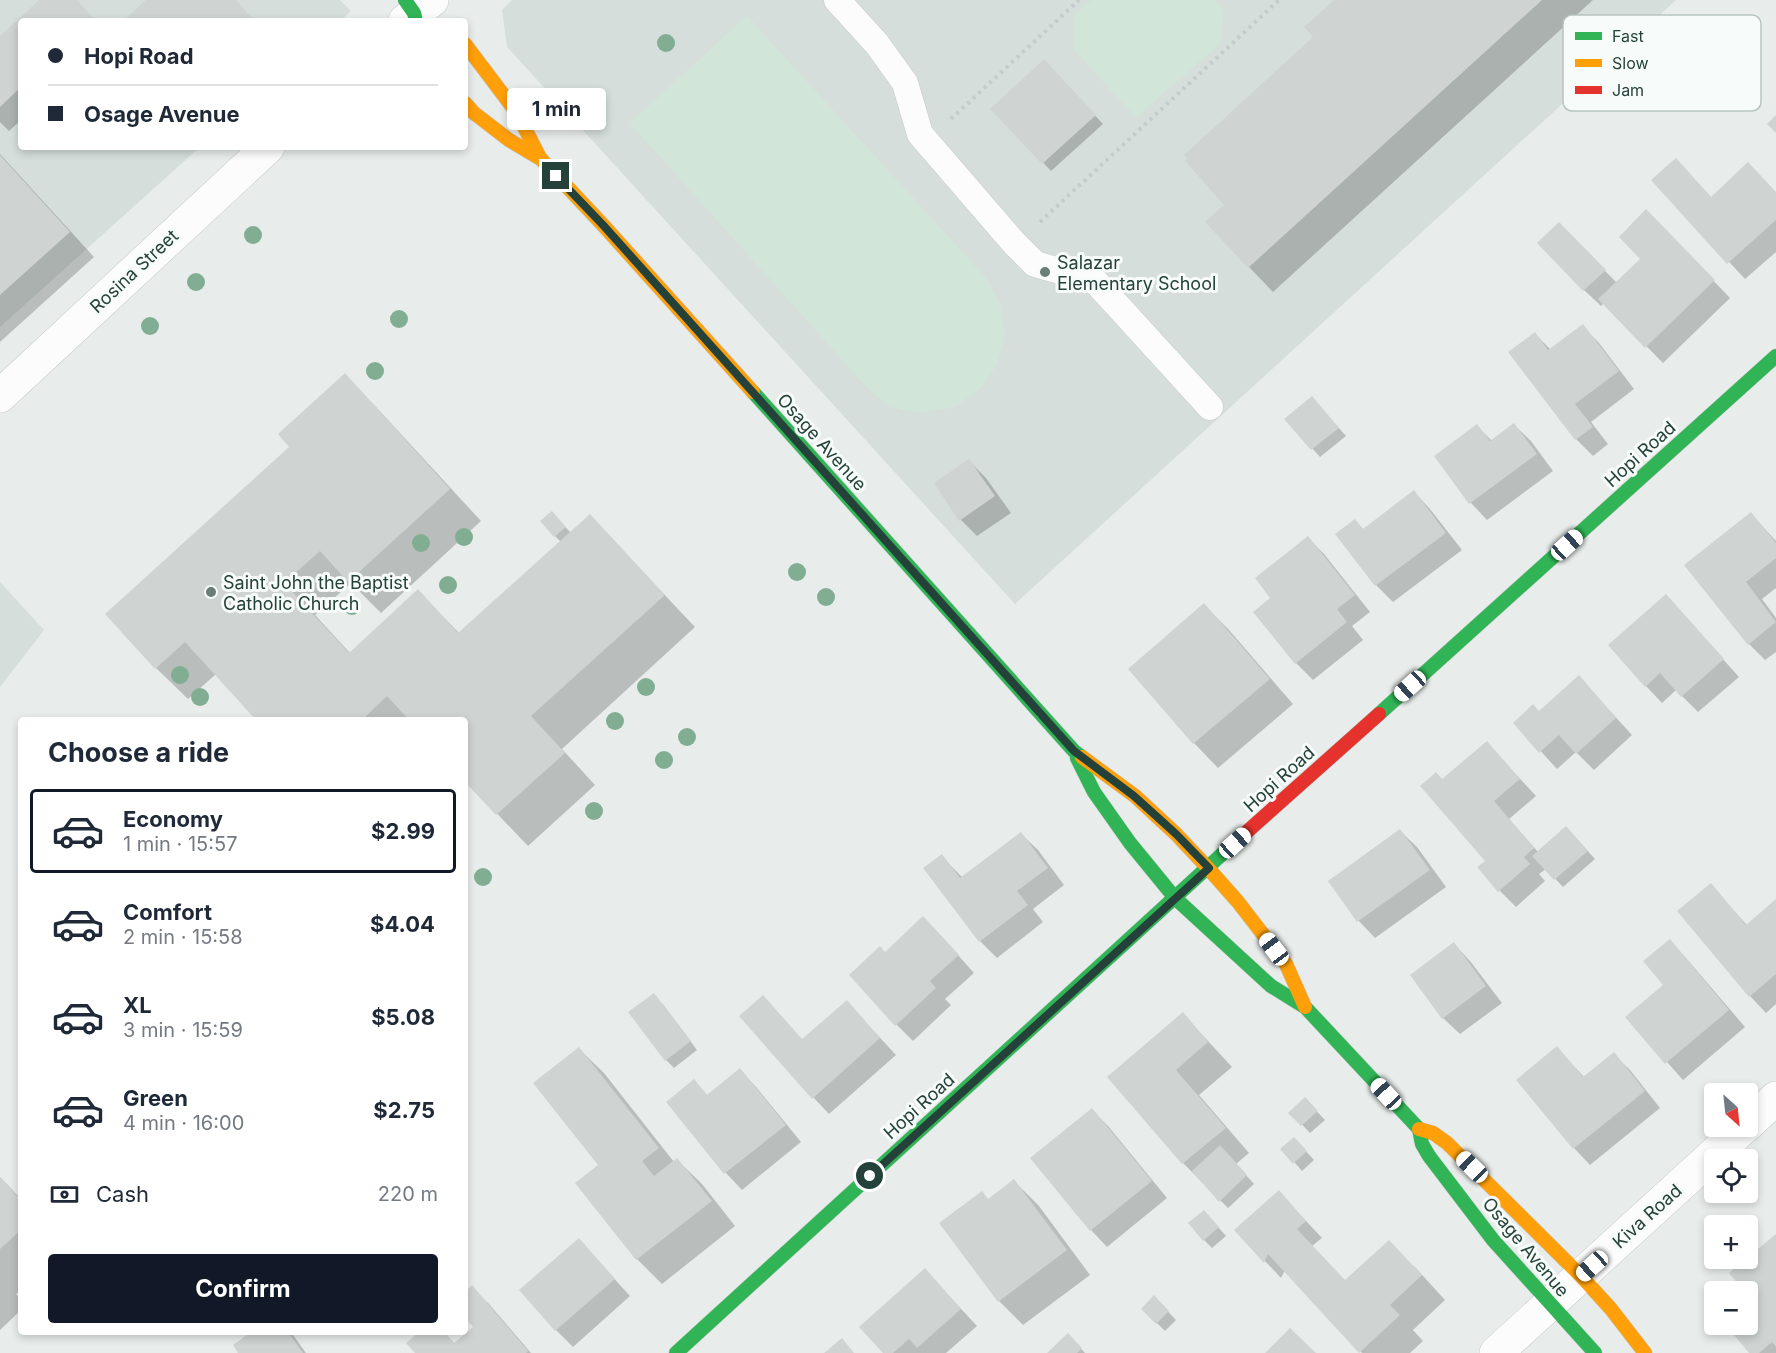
<!DOCTYPE html>
<meta charset="utf-8">
<style>
body{margin:0;font-family:Inter,sans-serif;background:#f2f2f3;color:#1f2937;height:100vh;display:flex;flex-direction:column;font-size:22px;white-space:nowrap}
*{box-sizing:border-box;margin:0}
p{font-size:20px;color:#747a83}
.icon{flex:none;width:33px;height:33px;fill:none;stroke:currentColor;stroke-width:2;stroke-linecap:round;stroke-linejoin:round}
.map{position:relative;flex:1;overflow:hidden}
.panel{position:absolute;left:18px;top:717px;width:450px;height:618px;display:flex;flex-direction:column;background:#fff;border-radius:6px;box-shadow:0 3px 9px #0003}
.panel>*{flex:none}
.banner{position:absolute;left:18px;top:18px;width:450px;height:132px;border-radius:6px;box-shadow:0 3px 9px #0003;display:grid;align-content:center;height:132px;padding:0 30px;background:#fff}
.needle{width:39px;rotate:153deg}
.buttons{position:absolute;left:1704px;top:1083px;display:grid;gap:12px}
.buttons a{display:grid;place-items:center;width:54px;height:54px;border-radius:6px;background:#fff;box-shadow:0 3px 9px #0003;font-size:30px}
.end{position:absolute;width:27px;height:27px;margin:-14px;border:8px solid #24423a;background:#fff;box-shadow:0 0 0 3px #fff}
.from{border-radius:50%}
.bubble{position:absolute;height:42px;border-radius:6px;background:#fff;box-shadow:0 3px 9px #0003;font-size:20px;font-weight:700;line-height:42px;text-align:center}
.car{position:absolute;width:18px;height:36px;margin:-18px -9px;border-radius:8px;box-shadow:0 0 4px 2px #0007;background:linear-gradient(#fff 24%,#345 0 40%,#fff 0 76%,#345 0 86%,#fff 0)}
.banner b{display:flex;align-items:center;gap:21px;height:57px;font-size:22px}
.banner b+b{border-top:2px solid #e0e1e3}
.banner i{width:15px;height:15px;background:#1f2937}
ul{padding:0;list-style:none}
li{display:flex;align-items:center;gap:18px;height:84px;margin:0 12px 9px;padding:0 18px;border:3px solid transparent;border-radius:6px}
li div{flex:1}
li b{display:block;font-size:22px}
li em{font-style:normal;font-weight:700}
li.active{border-color:#111827}
li>.icon{width:54px;height:54px;stroke-width:1.5}
h2{padding:0 30px;font-size:27px;line-height:72px}
.pay{display:flex;align-items:center;gap:15px;height:66px;padding:0 30px;font-size:22px}
.pay p{margin-inline-start:auto}
.button{display:flex;gap:12px;margin-top:auto;padding:12px 30px}
.button a{flex:1;height:69px;border-radius:6px;background:#111827;color:#fff;font-size:24px;font-weight:700;line-height:69px;text-align:center}
.map>svg:first-child{display:block}
</style>
<div class="map">
<svg width="1776" height="1353" viewBox="0 0 1776 1353">
<rect width="100%" height="100%" fill="#e8edeb"/>
<g fill="#d6dedb">
<path d="M 0,0 L 340,0 L 351,11 L 340,21 L 21,21 L 21,147 L 200,147 L 0,327 Z"/>
<path d="M 512,0 L 1676,0 L 1015,604 L 507,47 L 502,10 Z"/>
<path d="M 0,582 L 44,630 L 0,687 Z"/>
</g>
<g fill="#d1e6d8">
<path d="M 1091,0 L 1214,0 L 1224,11 L 1220,44 L 1136,117 L 1074,50 L 1074,15 Z"/>
<path d="M 747,16 L 986,278 L 1000,305 L 1005,335 L 997,364 L 980,389 L 954,407 L 921,413 L 889,407 L 865,385 L 630,123 Z"/>
</g>
<g fill="#0003">
<path d="M 41,0 L 76,0 L 95,21 L 21,21 L 21,120 L 9,131 L 0,122 L 0,38 Z"/>
<path d="M 1336,0 L 1593,0 L 1273,292 L 1249,267 L 1227,205 L 1315,37 Z"/>
<path d="M 1052,69 L 1103,124 L 1051,171 L 993,109 Z"/>
<path d="M 0,154 L 94,257 L 0,342 Z"/>
<path d="M 1692,177 L 1712,198 L 1776,193 L 1776,252 L 1745,279 L 1653,180 Z"/>
<path d="M 1559,224 L 1617,283 L 1642,259 L 1663,228 L 1730,298 L 1663,363 L 1604,303 L 1601,306 L 1584,290 Z"/>
<path d="M 1582,326 L 1599,343 L 1634,389 L 1591,422 L 1608,444 L 1593,456 L 1576,439 L 1535,334 L 1551,350 Z"/>
<path d="M 344,376 L 376,407 L 481,521 L 381,613 L 351,583 L 315,615 L 350,653 L 418,591 L 460,634 L 561,542 L 555,536 L 552,513 L 571,533 L 590,516 L 695,627 L 562,749 L 595,785 L 528,846 L 465,780 L 465,720 L 258,720 L 216,674 L 188,699 L 156,668 L 291,447 Z"/>
<path d="M 1319,406 L 1346,436 L 1320,457 L 1286,419 Z"/>
<path d="M 1514,425 L 1531,441 L 1553,471 L 1487,520 L 1471,503 L 1436,456 L 1477,426 L 1492,441 Z"/>
<path d="M 969,461 L 986,478 L 1011,513 L 977,536 L 961,520 Z"/>
<path d="M 1414,492 L 1430,509 L 1462,550 L 1393,602 L 1376,585 L 1337,534 L 1355,521 L 1364,530 Z"/>
<path d="M 1751,514 L 1776,541 L 1776,588 L 1762,599 L 1776,618 L 1776,652 L 1765,660 L 1749,644 L 1687,565 Z"/>
<path d="M 1308,538 L 1324,554 L 1370,612 L 1352,626 L 1363,640 L 1313,680 L 1296,663 L 1256,613 L 1272,599 Z"/>
<path d="M 1666,596 L 1739,677 L 1698,712 L 1676,690 L 1662,703 L 1646,686 Z"/>
<path d="M 1204,605 L 1229,630 L 1293,704 L 1218,768 L 1194,743 Z"/>
<path d="M 1579,677 L 1632,735 L 1594,770 L 1576,752 L 1557,769 L 1515,723 L 1539,712 Z"/>
<path d="M 1487,743 L 1536,796 L 1509,819 L 1538,852 L 1574,836 L 1595,859 L 1563,887 L 1546,869 L 1539,874 L 1545,881 L 1516,907 L 1499,890 L 1487,861 L 1443,781 Z"/>
<path d="M 1400,831 L 1417,847 L 1446,887 L 1375,938 L 1359,921 L 1330,882 Z"/>
<path d="M 1021,834 L 1038,850 L 1064,885 L 1033,909 L 1043,922 L 997,958 L 980,941 L 925,868 L 941,856 L 963,878 Z"/>
<path d="M 1710,885 L 1747,925 L 1776,901 L 1776,1004 L 1766,1013 L 1750,996 Z"/>
<path d="M 940,935 L 974,973 L 945,999 L 951,1005 L 913,1041 L 896,1024 L 885,954 Z"/>
<path d="M 1670,941 L 1686,958 L 1745,1027 L 1683,1080 L 1627,1017 L 1665,985 Z"/>
<path d="M 1454,944 L 1470,961 L 1502,1003 L 1460,1034 L 1443,1018 Z"/>
<path d="M 847,1002 L 896,1055 L 829,1114 L 813,1097 Z"/>
<path d="M 662,1003 L 697,1050 L 674,1068 L 666,1060 Z"/>
<path d="M 1183,1014 L 1232,1067 L 1199,1095 L 1249,1153 L 1236,1164 L 1254,1184 L 1228,1208 L 1183,1163 L 1109,1077 Z"/>
<path d="M 1557,1048 L 1584,1077 L 1613,1054 L 1630,1070 L 1660,1108 L 1590,1165 L 1574,1148 L 1518,1080 Z"/>
<path d="M 579,1049 L 604,1073 L 674,1162 L 677,1160 L 702,1184 L 735,1226 L 662,1284 L 637,1259 L 577,1183 L 600,1165 Z"/>
<path d="M 740,1070 L 756,1087 L 801,1142 L 742,1190 L 726,1173 L 668,1102 L 694,1081 L 708,1096 Z"/>
<path d="M 1305,1099 L 1325,1120 L 1310,1133 L 1291,1113 Z"/>
<path d="M 1092,1110 L 1108,1126 L 1167,1198 L 1107,1247 L 1091,1230 Z"/>
<path d="M 1302,1147 L 1314,1160 L 1302,1171 L 1283,1149 Z"/>
<path d="M 0,1177 L 21,1199 L 21,1290 L 16,1294 L 21,1299 L 21,1310 L 0,1330 Z"/>
<path d="M 1014,1181 L 1039,1206 L 1090,1275 L 1023,1325 L 999,1301 L 989,1200 Z"/>
<path d="M 1279,1192 L 1322,1238 L 1312,1246 L 1346,1282 L 1414,1266 L 1445,1300 L 1413,1330 L 1423,1341 L 1410,1353 L 1362,1353 L 1285,1270 L 1281,1278 L 1236,1230 Z"/>
<path d="M 1212,1220 L 1226,1236 L 1212,1248 L 1204,1240 Z"/>
<path d="M 1776,1236 L 1776,1353 L 1751,1353 L 1748,1324 L 1748,1292 Z"/>
<path d="M 579,1240 L 630,1296 L 573,1347 L 556,1330 Z"/>
<path d="M 925,1270 L 977,1326 L 946,1353 L 885,1353 Z"/>
<path d="M 472,1288 L 489,1304 L 531,1353 L 417,1353 L 422,1332 L 444,1332 L 455,1344 L 475,1327 L 465,1315 L 465,1294 Z"/>
<path d="M 1154,1297 L 1176,1320 L 1165,1331 L 1143,1309 Z"/>
<path d="M 253,1332 L 291,1332 L 306,1353 L 240,1353 Z"/>
<path d="M 1076,1343 L 1085,1353 L 1049,1353 Z"/>
</g>
<g fill="#cfd4d2">
<path d="M 39,0 L 77,0 L 94,19 L 92,21 L 21,21 L 21,87 L 0,107 L 0,36 Z"/>
<path d="M 146,0 L 236,0 L 255,21 L 123,21 Z"/>
<path d="M 1334,0 L 1542,0 L 1248,268 L 1205,222 L 1224,205 L 1185,161 L 1187,158 L 1184,155 L 1313,37 L 1304,27 Z"/>
<path d="M 1044,59 L 1096,115 L 1042,164 L 990,109 Z"/>
<path d="M 1776,115 L 1776,133 L 1767,124 Z"/>
<path d="M 0,155 L 70,232 L 0,295 Z"/>
<path d="M 1676,158 L 1711,197 L 1748,162 L 1776,192 L 1776,220 L 1727,264 L 1651,180 Z"/>
<path d="M 1646,209 L 1715,280 L 1645,348 L 1598,299 L 1640,259 L 1619,237 Z"/>
<path d="M 1559,222 L 1606,270 L 1583,291 L 1537,243 Z"/>
<path d="M 1583,324 L 1619,371 L 1575,404 L 1593,427 L 1575,440 L 1508,352 L 1535,332 L 1548,350 Z"/>
<path d="M 345,373 L 450,489 L 348,582 L 320,551 L 284,583 L 349,653 L 418,589 L 458,633 L 590,514 L 665,595 L 531,716 L 565,753 L 496,815 L 465,782 L 465,720 L 409,720 L 387,696 L 362,720 L 256,720 L 185,642 L 155,669 L 105,614 L 289,447 L 278,434 Z"/>
<path d="M 1312,396 L 1339,428 L 1311,450 L 1284,419 Z"/>
<path d="M 1514,423 L 1537,454 L 1469,504 L 1434,456 L 1477,424 L 1490,441 Z"/>
<path d="M 969,459 L 995,496 L 959,521 L 934,483 Z"/>
<path d="M 1414,490 L 1446,533 L 1375,586 L 1335,534 L 1355,519 L 1363,529 Z"/>
<path d="M 552,511 L 566,527 L 554,537 L 540,521 Z"/>
<path d="M 1751,512 L 1776,543 L 1776,558 L 1746,582 L 1776,622 L 1748,645 L 1684,565 Z"/>
<path d="M 1308,536 L 1355,595 L 1337,609 L 1347,622 L 1295,664 L 1253,612 L 1270,598 L 1255,578 Z"/>
<path d="M 1666,594 L 1724,659 L 1681,697 L 1660,673 L 1645,687 L 1608,645 Z"/>
<path d="M 1204,603 L 1270,679 L 1193,744 L 1128,669 Z"/>
<path d="M 1579,675 L 1616,718 L 1576,754 L 1559,735 L 1539,753 L 1513,723 L 1533,704 L 1539,711 Z"/>
<path d="M 1487,741 L 1520,779 L 1494,801 L 1534,848 L 1524,857 L 1530,864 L 1498,892 L 1477,867 L 1485,861 L 1420,786 L 1436,772 L 1442,779 Z"/>
<path d="M 1566,826 L 1588,851 L 1554,880 L 1532,856 Z"/>
<path d="M 1400,829 L 1430,870 L 1357,922 L 1328,881 Z"/>
<path d="M 1021,832 L 1048,868 L 1017,891 L 1028,905 L 979,942 L 923,868 L 942,854 L 960,878 Z"/>
<path d="M 1711,883 L 1746,925 L 1776,899 L 1776,974 L 1749,997 L 1677,911 Z"/>
<path d="M 923,916 L 959,955 L 930,981 L 936,988 L 895,1026 L 849,975 L 880,946 L 885,952 Z"/>
<path d="M 1670,939 L 1729,1010 L 1665,1064 L 1625,1017 L 1663,985 L 1643,961 Z"/>
<path d="M 1454,942 L 1486,986 L 1442,1019 L 1410,975 Z"/>
<path d="M 654,993 L 691,1041 L 665,1061 L 628,1012 Z"/>
<path d="M 763,995 L 802,1039 L 847,1000 L 880,1038 L 812,1099 L 739,1016 Z"/>
<path d="M 1183,1012 L 1208,1042 L 1176,1070 L 1226,1128 L 1182,1164 L 1107,1077 Z"/>
<path d="M 1557,1046 L 1583,1077 L 1614,1052 L 1645,1091 L 1573,1149 L 1516,1080 Z"/>
<path d="M 579,1047 L 659,1148 L 642,1161 L 654,1176 L 677,1158 L 712,1201 L 636,1260 L 575,1183 L 598,1165 L 533,1083 Z"/>
<path d="M 740,1068 L 786,1125 L 724,1174 L 666,1102 L 694,1079 L 707,1095 Z"/>
<path d="M 1305,1097 L 1318,1111 L 1301,1126 L 1288,1113 Z"/>
<path d="M 1092,1108 L 1152,1181 L 1090,1231 L 1030,1158 Z"/>
<path d="M 1294,1137 L 1307,1151 L 1293,1164 L 1280,1149 Z"/>
<path d="M 1220,1145 L 1247,1175 L 1219,1202 L 1192,1171 Z"/>
<path d="M 0,1177 L 21,1200 L 21,1230 L 0,1249 Z"/>
<path d="M 1014,1179 L 1067,1250 L 998,1302 L 939,1223 L 982,1191 L 988,1199 Z"/>
<path d="M 1279,1190 L 1306,1221 L 1297,1229 L 1345,1280 L 1389,1240 L 1422,1275 L 1390,1305 L 1400,1315 L 1359,1353 L 1268,1254 L 1264,1263 L 1234,1230 Z"/>
<path d="M 1204,1210 L 1219,1227 L 1203,1241 L 1188,1223 Z"/>
<path d="M 1776,1234 L 1776,1347 L 1772,1342 L 1759,1353 L 1749,1353 L 1725,1324 L 1748,1324 L 1748,1292 L 1745,1292 L 1729,1273 Z"/>
<path d="M 579,1238 L 615,1279 L 555,1331 L 519,1290 Z"/>
<path d="M 925,1268 L 961,1309 L 917,1348 L 909,1339 L 893,1353 L 883,1353 L 859,1327 Z"/>
<path d="M 472,1285 L 528,1351 L 526,1353 L 415,1353 L 406,1343 L 419,1332 L 444,1332 L 454,1343 L 473,1327 L 465,1318 L 465,1292 Z"/>
<path d="M 1154,1295 L 1169,1311 L 1156,1324 L 1141,1309 Z"/>
<path d="M 1290,1328 L 1316,1353 L 1265,1353 Z"/>
<path d="M 251,1332 L 288,1332 L 303,1353 L 238,1353 L 233,1345 Z"/>
<path d="M 1068,1333 L 1082,1348 L 1077,1353 L 1047,1353 Z"/>
<path d="M 842,1338 L 854,1353 L 824,1353 Z"/>
</g>
<g fill="none" stroke-linecap="round" stroke-linejoin="round">
<defs>
<path id="lane" d="M 837,0 L 877,44 L 905,83 L 920,134 L 1014,243 L 1035,264 L 1095,281 L 1210,407"/>
<g id="street">
<path d="M 405,21 L 432,0"/>
<path d="M 0,396 L 268,147"/>
<path d="M 1748,1124 L 1776,1098"/>
<path d="M 1496,1353 L 1745,1126"/>
</g>
<g id="fast">
<path d="M 405,0 L 414,13 L 416,21"/>
<path d="M 753,392 L 1074,751 L 1082,757"/>
<path d="M 1379,714 L 1776,356"/>
<path d="M 1077,758 L 1094,792 L 1130,843 L 1175,898 L 1271,986 L 1305,1007 L 1419,1129 L 1422,1144 L 1429,1156 L 1493,1240 L 1595,1353"/>
<path d="M 676,1353 L 1231,846"/>
</g>
<g id="slow">
<path d="M 465,44 L 517,113 L 540,158"/>
<path d="M 465,103 L 474,113 L 509,140 L 541,159 L 603,225 L 753,392"/>
<path d="M 1082,757 L 1135,796 L 1176,834 L 1208,868 L 1238,902 L 1286,964 L 1305,1007"/>
<path d="M 1419,1129 L 1433,1133 L 1447,1143 L 1581,1276 L 1611,1309 L 1645,1353"/>
</g>
<path id="jam" d="M 1231,846 L 1379,714"/>
</defs>
<use href="#lane" stroke="#c5cac8" stroke-width="27"/>
<use href="#street" stroke="#c5cac8" stroke-width="34"/>
<use href="#fast" stroke="#c3cbc8" stroke-width="15"/>
<use href="#slow" stroke="#c3cbc8" stroke-width="15"/>
<use href="#jam" stroke="#c3cbc8" stroke-width="15"/>
<g stroke="#c3ccca" stroke-width="4" stroke-dasharray="3 4.5" stroke-linecap="butt">
<path d="M 951,119 L 1079,0"/>
<path d="M 1040,222 L 1279,0"/>
</g>
<use href="#lane" stroke="#fcfcfc" stroke-width="26"/>
<use href="#street" stroke="#fcfcfc" stroke-width="33"/>
<use href="#fast" stroke="#30b455" stroke-width="14"/>
<use href="#slow" stroke="#ff9f0a" stroke-width="14"/>
<use href="#jam" stroke="#e5322d" stroke-width="14"/>
</g>
<g fill="#81ae93">
<circle cx="666" cy="43" r="9"/>
<circle cx="253" cy="235" r="9"/>
<circle cx="196" cy="282" r="9"/>
<circle cx="399" cy="319" r="9"/>
<circle cx="150" cy="326" r="9"/>
<circle cx="375" cy="371" r="9"/>
<circle cx="464" cy="537" r="9"/>
<circle cx="421" cy="543" r="9"/>
<circle cx="797" cy="572" r="9"/>
<circle cx="448" cy="585" r="9"/>
<circle cx="826" cy="597" r="9"/>
<circle cx="352" cy="606" r="9"/>
<circle cx="180" cy="675" r="9"/>
<circle cx="646" cy="687" r="9"/>
<circle cx="200" cy="697" r="9"/>
<circle cx="615" cy="721" r="9"/>
<circle cx="687" cy="737" r="9"/>
<circle cx="664" cy="760" r="9"/>
<circle cx="594" cy="811" r="9"/>
<circle cx="483" cy="877" r="9"/>
</g>
<g fill="none" stroke-linecap="round" stroke-linejoin="round">
<path stroke="#24423a" stroke-width="8" d="M 556,176 L 603,225 L 1074,751 L 1134,796 L 1176,834 L 1209,868 L 870,1176"/>
</g>
<g fill="#697e78" stroke="#f7fbf9" stroke-width="2">
<circle cx="1045" cy="272" r="6"/>
<circle cx="211" cy="592" r="6"/>
</g>
<g text-anchor="middle" dominant-baseline="central" stroke-width="6" stroke-linejoin="round" paint-order="stroke">
<g font-size="18" fill="#24423a" stroke="#f7fbf9" text-anchor="start">
<text x="1057" y="262">Salazar<tspan x="1057" dy="21">Elementary School</tspan></text>
<text x="223" y="582">Saint John the Baptist<tspan x="223" dy="21">Catholic Church</tspan></text>
</g>
<g font-size="18" fill="#24423a" stroke="#f7fbf9">
<text transform="translate(134 271) rotate(-43)">Rosina Street</text>
<text transform="translate(822 442) rotate(48)">Osage Avenue</text>
<text transform="translate(1640 454) rotate(-42)">Hopi Road</text>
<text transform="translate(1279 779) rotate(-42)">Hopi Road</text>
<text transform="translate(919 1106) rotate(-42)">Hopi Road</text>
<text transform="translate(1647 1216) rotate(-42)">Kiva Road</text>
<text transform="translate(1526 1247) rotate(50)">Osage Avenue</text>
</g>
</g>
<rect x="1563" y="15" width="198" height="96" rx="9" fill="#f7fbf9" stroke="#b8c4c0" stroke-width="1.5"/>
<rect x="1575" y="32" width="27" height="8" fill="#30b455"/>
<rect x="1575" y="59" width="27" height="8" fill="#ff9f0a"/>
<rect x="1575" y="86" width="27" height="8" fill="#e5322d"/>
<g font-size="16" fill="#24423a">
<text x="1612" y="42">Fast</text>
<text x="1612" y="69">Slow</text>
<text x="1612" y="96">Jam</text>
</g>
</svg>
<div class="buttons">
<a><svg class="needle" viewBox="-14 -14 28 28"><path d="M0-13l5 13h-10z" fill="#e53935"/><path d="M0 13l5-13h-10z" fill="#747a83"/></svg></a>
<a><svg class="icon" aria-label="locate" viewBox="0 0 24 24"><circle cx="12" cy="12" r="6"/><path d="M12 2v4M12 18v4M2 12h4M18 12h4"/></svg></a>
<a>+</a>
<a>−</a>
</div>
<i class="end from" style="left:870px;top:1176px"></i>
<i class="end" style="left:556px;top:176px"></i>
<div class="bubble" style="left:507px;top:88px;width:99px">1 min</div>
<i class="car" style="left:1567px;top:545px;rotate:48deg"></i>
<i class="car" style="left:1410px;top:686px;rotate:228deg"></i>
<i class="car" style="left:1235px;top:843px;rotate:48deg"></i>
<i class="car" style="left:1274px;top:949px;rotate:323deg"></i>
<i class="car" style="left:1386px;top:1094px;rotate:317deg"></i>
<i class="car" style="left:1472px;top:1167px;rotate:314deg"></i>
<i class="car" style="left:1592px;top:1266px;rotate:228deg"></i>
<div class="banner">
<b><i class="from"></i>Hopi Road</b>
<b><i></i>Osage Avenue</b>
</div>
<section class="panel">
<h2>Choose a ride</h2>
<ul>
<li class="active"><svg class="icon" aria-label="car" viewBox="0 0 24 24"><path d="M5 17H2v-5l4-1 3-4h7l3 4 3 1v5h-3M9 17h6M6 11h13"/><circle cx="7" cy="17" r="2"/><circle cx="17" cy="17" r="2"/></svg><div><b>Economy</b><p>1 min · 15:57</p></div><em>$2.99</em></li>
<li><svg class="icon" aria-label="car" viewBox="0 0 24 24"><path d="M5 17H2v-5l4-1 3-4h7l3 4 3 1v5h-3M9 17h6M6 11h13"/><circle cx="7" cy="17" r="2"/><circle cx="17" cy="17" r="2"/></svg><div><b>Comfort</b><p>2 min · 15:58</p></div><em>$4.04</em></li>
<li><svg class="icon" aria-label="car" viewBox="0 0 24 24"><path d="M5 17H2v-5l4-1 3-4h7l3 4 3 1v5h-3M9 17h6M6 11h13"/><circle cx="7" cy="17" r="2"/><circle cx="17" cy="17" r="2"/></svg><div><b>XL</b><p>3 min · 15:59</p></div><em>$5.08</em></li>
<li><svg class="icon" aria-label="car" viewBox="0 0 24 24"><path d="M5 17H2v-5l4-1 3-4h7l3 4 3 1v5h-3M9 17h6M6 11h13"/><circle cx="7" cy="17" r="2"/><circle cx="17" cy="17" r="2"/></svg><div><b>Green</b><p>4 min · 16:00</p></div><em>$2.75</em></li>
</ul>
<div class="pay"><svg class="icon" aria-label="cash" viewBox="0 0 24 24"><path d="M3 7h18v10H3z"/><circle cx="12" cy="12" r="2"/></svg>Cash<p>220 m</p></div>
<div class="button"><a>Confirm</a></div>
</section>
</div>
